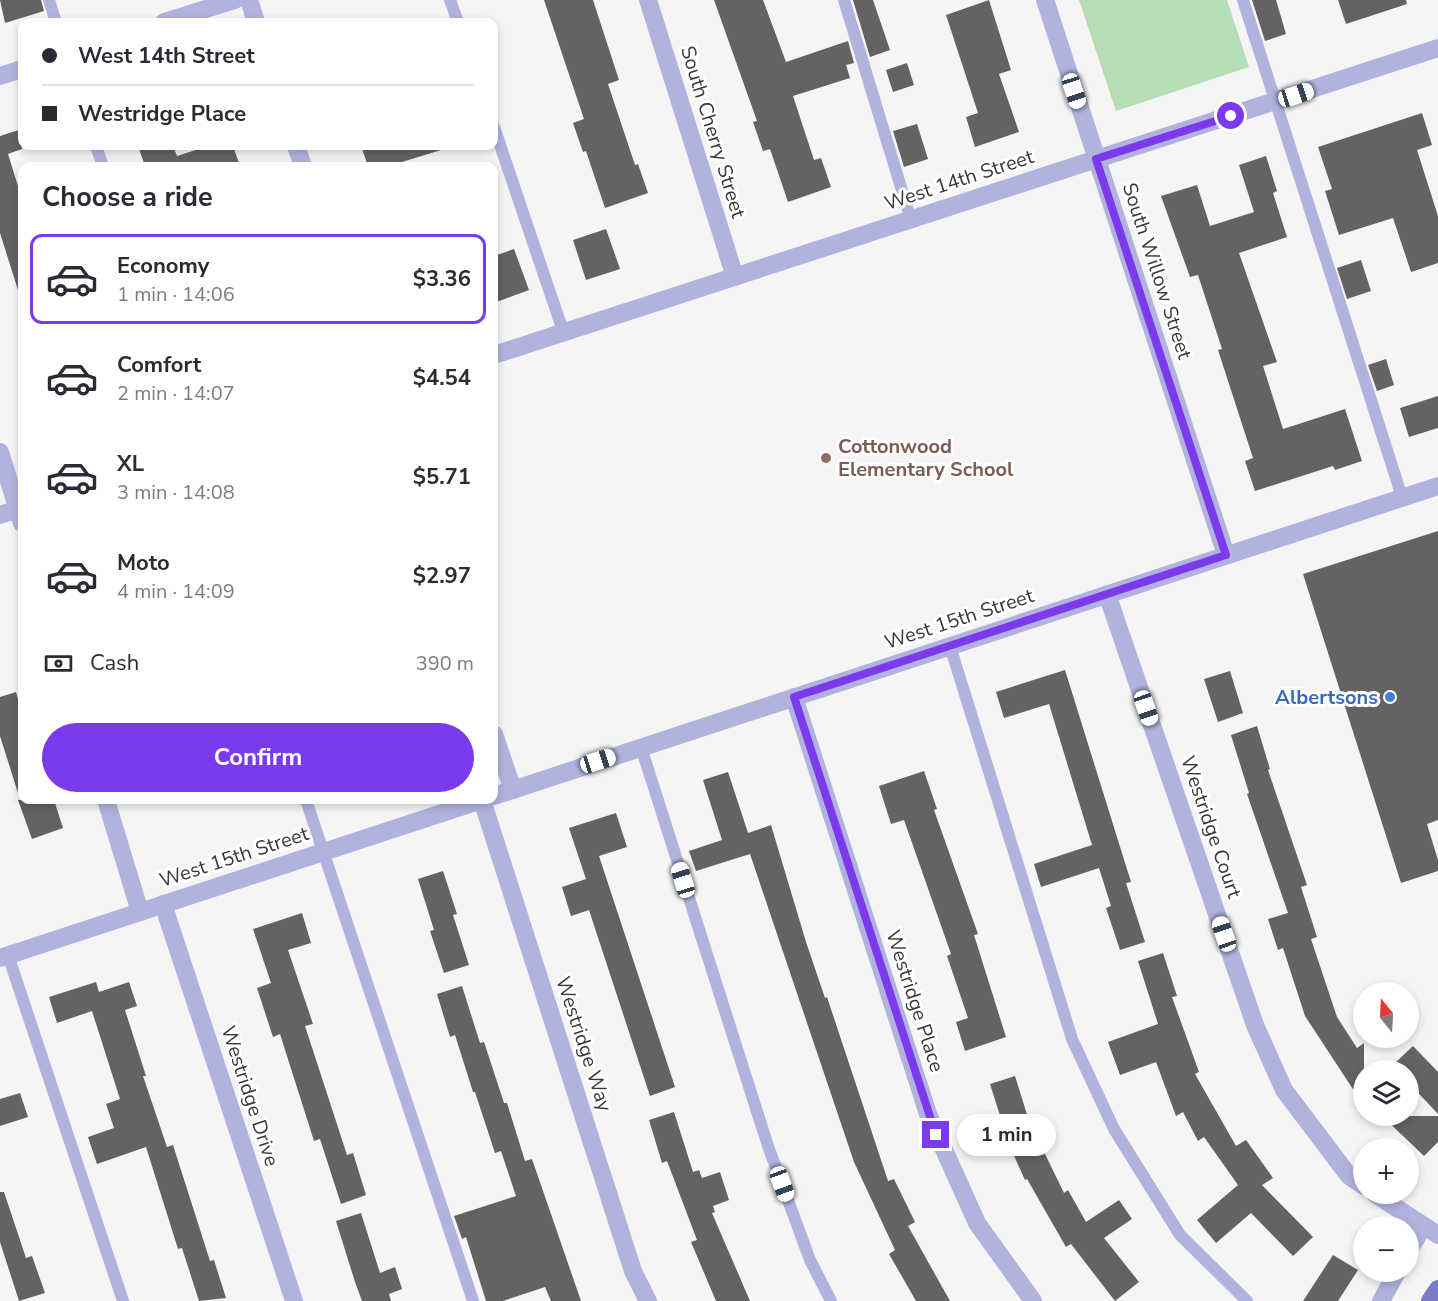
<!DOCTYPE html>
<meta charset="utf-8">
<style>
body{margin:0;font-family:"Nunito Sans",sans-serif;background:#f7f7f7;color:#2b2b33;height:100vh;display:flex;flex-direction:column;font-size:22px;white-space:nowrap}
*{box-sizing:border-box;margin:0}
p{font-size:20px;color:#7c7c81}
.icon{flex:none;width:33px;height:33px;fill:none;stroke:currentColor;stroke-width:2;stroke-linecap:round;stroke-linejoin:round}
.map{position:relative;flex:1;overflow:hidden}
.side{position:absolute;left:18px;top:162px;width:480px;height:642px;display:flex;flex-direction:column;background:#fff;border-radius:12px;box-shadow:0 3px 9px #0003}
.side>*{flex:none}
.guide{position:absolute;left:18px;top:18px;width:480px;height:132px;border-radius:12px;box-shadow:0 3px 9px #0003;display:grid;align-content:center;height:132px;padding:0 24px;background:#fff}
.needle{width:39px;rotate:342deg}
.buttons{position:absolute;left:1353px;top:982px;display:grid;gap:12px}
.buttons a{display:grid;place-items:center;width:66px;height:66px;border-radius:50%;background:#fff;box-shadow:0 3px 9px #0003;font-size:30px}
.end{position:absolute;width:27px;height:27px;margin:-14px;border:8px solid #7c3aed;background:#fff;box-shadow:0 0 0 3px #fff}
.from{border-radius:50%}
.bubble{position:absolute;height:42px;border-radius:21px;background:#fff;box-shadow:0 3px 9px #0003;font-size:20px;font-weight:700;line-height:42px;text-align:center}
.car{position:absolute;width:18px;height:36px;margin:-18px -9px;border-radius:8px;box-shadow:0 0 4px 2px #0007;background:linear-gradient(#fff 24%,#345 0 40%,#fff 0 76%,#345 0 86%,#fff 0)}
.guide b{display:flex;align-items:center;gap:21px;height:57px;font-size:22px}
.guide b+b{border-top:2px solid #e1e1e2}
.guide i{width:15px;height:15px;background:#2b2b33}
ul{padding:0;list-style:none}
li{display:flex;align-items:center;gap:18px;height:90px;margin:0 12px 9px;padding:0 12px;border:3px solid transparent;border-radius:12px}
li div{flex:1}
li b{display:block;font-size:22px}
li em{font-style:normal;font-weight:700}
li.current{border-color:#7c3aed}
li>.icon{width:54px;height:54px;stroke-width:1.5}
h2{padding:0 24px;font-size:27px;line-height:72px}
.pay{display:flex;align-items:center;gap:15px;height:66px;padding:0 24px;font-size:22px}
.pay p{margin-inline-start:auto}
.cta{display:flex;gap:12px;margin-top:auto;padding:12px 24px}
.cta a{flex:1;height:69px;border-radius:36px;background:#7c3aed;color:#fff;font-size:24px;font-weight:700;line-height:69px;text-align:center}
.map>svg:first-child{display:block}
</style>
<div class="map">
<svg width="1438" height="1301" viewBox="0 0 1438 1301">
<rect width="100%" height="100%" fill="#f5f5f6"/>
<path fill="#b5ddb6" d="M 1079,0 L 1227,0 L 1249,67 L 1116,111 Z"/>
<g fill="#646363">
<path d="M 0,0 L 41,0 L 44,11 L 5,23 Z"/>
<path d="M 544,0 L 593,0 L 619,80 L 608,84 L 635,165 L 638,164 L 648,193 L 605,208 L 586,151 L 583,152 L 573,123 L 584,119 Z"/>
<path d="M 714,0 L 763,0 L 786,62 L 848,41 L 854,63 L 846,65 L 850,78 L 793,96 L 814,160 L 821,158 L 831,187 L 788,202 L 770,149 L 763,151 L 753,122 L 757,121 Z"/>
<path d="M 853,0 L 873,0 L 890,50 L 870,57 Z"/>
<path d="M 989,0 L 1011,70 L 999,74 L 1019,132 L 975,147 L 966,117 L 978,113 L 946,15 Z"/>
<path d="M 1252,0 L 1276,0 L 1286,34 L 1265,41 Z"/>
<path d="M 1338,0 L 1406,0 L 1407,4 L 1346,24 Z"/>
<path d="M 907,63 L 914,85 L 893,92 L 886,70 Z"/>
<path d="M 1422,113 L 1432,145 L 1417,150 L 1438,216 L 1438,263 L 1411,272 L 1393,218 L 1339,235 L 1325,191 L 1332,189 L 1318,147 Z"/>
<path d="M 917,124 L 928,159 L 904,167 L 893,131 Z"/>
<path d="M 22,129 L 22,149 L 8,154 L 22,199 L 22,289 L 18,290 L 0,233 L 0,136 Z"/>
<path d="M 138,146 L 173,146 L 177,156 L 208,146 L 233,146 L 240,166 L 145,166 Z"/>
<path d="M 361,146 L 440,146 L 441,150 L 389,166 L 368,166 Z"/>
<path d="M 1266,156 L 1277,191 L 1273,193 L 1287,237 L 1239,253 L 1277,362 L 1263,366 L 1283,429 L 1345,409 L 1362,461 L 1335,470 L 1333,466 L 1255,491 L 1245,461 L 1253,458 L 1218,350 L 1222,349 L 1198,275 L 1190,277 L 1161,196 L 1197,185 L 1210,226 L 1254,212 L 1239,165 Z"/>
<path d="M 606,229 L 620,269 L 586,280 L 573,240 Z"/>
<path d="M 514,249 L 529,290 L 494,303 L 494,256 Z"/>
<path d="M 1361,260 L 1371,291 L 1347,299 L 1337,268 Z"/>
<path d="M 1386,359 L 1394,385 L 1377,391 L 1368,365 Z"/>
<path d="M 1438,396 L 1438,428 L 1409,437 L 1400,408 Z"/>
<path d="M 1438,531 L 1438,820 L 1427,824 L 1438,860 L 1438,871 L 1401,883 L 1303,574 Z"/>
<path d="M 1065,670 L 1131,882 L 1126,883 L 1145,942 L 1120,950 L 1106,908 L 1111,906 L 1099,868 L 1041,887 L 1034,864 L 1092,845 L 1049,704 L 1004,718 L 996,692 Z"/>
<path d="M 1230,671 L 1243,713 L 1218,722 L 1204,679 Z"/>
<path d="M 16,692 L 22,713 L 22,792 L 18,793 L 0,736 L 0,697 Z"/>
<path d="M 1257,726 L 1270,769 L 1268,770 L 1307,885 L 1301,887 L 1317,937 L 1311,939 L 1337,1017 L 1357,1048 L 1364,1043 L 1364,1106 L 1305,1016 L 1283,948 L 1278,950 L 1268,919 L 1288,913 L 1247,794 L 1249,793 L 1231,735 Z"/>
<path d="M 924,771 L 937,809 L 934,810 L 978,934 L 974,935 L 1006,1037 L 965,1051 L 956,1022 L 968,1018 L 947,956 L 951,954 L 904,820 L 891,824 L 879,786 Z"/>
<path d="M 728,772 L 748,833 L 771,825 L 806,942 L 825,998 L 827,997 L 888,1181 L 894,1179 L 915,1222 L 908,1226 L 950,1301 L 916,1301 L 889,1254 L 895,1250 L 854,1162 L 750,854 L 696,871 L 689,851 L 722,840 L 703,780 Z"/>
<path d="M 18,800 L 54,800 L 63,828 L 32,839 Z"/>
<path d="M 616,813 L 627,847 L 599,856 L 675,1087 L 650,1096 L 589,910 L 571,916 L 562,887 L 586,879 L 569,828 Z"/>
<path d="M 443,871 L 457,914 L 453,915 L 469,965 L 444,973 L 430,931 L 434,930 L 418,879 Z"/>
<path d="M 302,913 L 311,943 L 288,950 L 313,1024 L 305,1026 L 347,1155 L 353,1153 L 366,1195 L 341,1204 L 320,1139 L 314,1141 L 280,1034 L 273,1037 L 257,988 L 271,983 L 253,929 Z"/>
<path d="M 1163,953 L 1177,996 L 1172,997 L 1199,1072 L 1195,1074 L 1236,1146 L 1246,1140 L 1273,1178 L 1262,1185 L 1313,1237 L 1293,1256 L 1251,1213 L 1216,1243 L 1197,1220 L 1238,1185 L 1204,1137 L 1198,1141 L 1183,1112 L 1176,1116 L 1156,1062 L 1120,1075 L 1108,1042 L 1158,1024 L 1138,961 Z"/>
<path d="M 96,982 L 99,992 L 129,982 L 137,1006 L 125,1010 L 146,1076 L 143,1076 L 167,1147 L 173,1145 L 210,1261 L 214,1260 L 226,1298 L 199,1301 L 182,1248 L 178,1249 L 146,1147 L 97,1164 L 88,1137 L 114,1128 L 106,1104 L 120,1099 L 92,1011 L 57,1023 L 49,997 Z"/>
<path d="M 462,986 L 480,1043 L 484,1042 L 504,1103 L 507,1103 L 525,1161 L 532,1159 L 581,1301 L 551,1301 L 545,1287 L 503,1301 L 486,1301 L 466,1237 L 462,1239 L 454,1216 L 516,1196 L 501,1151 L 495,1153 L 475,1092 L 473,1092 L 455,1035 L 450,1037 L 437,994 Z"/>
<path d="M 1413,1046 L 1438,1072 L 1438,1114 L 1408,1082 L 1408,1071 L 1398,1071 L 1393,1065 Z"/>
<path d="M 1015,1076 L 1029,1121 L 1064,1193 L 1068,1190 L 1086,1222 L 1119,1200 L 1132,1219 L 1104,1238 L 1139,1282 L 1115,1301 L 1071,1244 L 1066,1247 L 1027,1179 L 1025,1180 L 1010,1147 L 990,1084 Z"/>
<path d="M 20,1093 L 28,1117 L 0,1126 L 0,1099 Z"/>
<path d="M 674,1112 L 693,1172 L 699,1170 L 702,1178 L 720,1172 L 729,1200 L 713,1206 L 715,1212 L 712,1213 L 750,1301 L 716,1301 L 691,1242 L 697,1240 L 667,1161 L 662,1163 L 649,1120 Z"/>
<path d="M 1382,1116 L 1438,1116 L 1438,1142 L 1424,1156 Z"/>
<path d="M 0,1192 L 4,1192 L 26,1258 L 32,1256 L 45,1293 L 19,1301 L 0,1242 Z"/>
<path d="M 361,1213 L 380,1273 L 395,1267 L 402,1289 L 389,1294 L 391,1301 L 362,1301 L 355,1282 L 336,1221 Z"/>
<path d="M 1333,1255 L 1358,1270 L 1338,1301 L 1303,1301 Z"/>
</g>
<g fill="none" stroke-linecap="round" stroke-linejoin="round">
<g stroke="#b1b3de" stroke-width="12">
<path d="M 49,0 L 56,22"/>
<path d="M 450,0 L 458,22"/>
<path d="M 844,0 L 911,220"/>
<path d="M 1243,0 L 1402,497"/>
<path d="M 494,127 L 563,331"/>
<path d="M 96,146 L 103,166"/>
<path d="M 950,646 L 1072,1039 L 1114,1129 L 1180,1235 L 1247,1301"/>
<path d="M 641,747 L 768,1146 L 810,1260 L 831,1301"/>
<path d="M 306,800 L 473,1301"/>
<path d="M 8,955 L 123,1301"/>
</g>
<g stroke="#b1b3de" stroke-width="18">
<path d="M 249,0 L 256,22"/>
<path d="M 648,0 L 735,277"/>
<path d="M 1045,0 L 1226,555"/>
<path d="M 164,22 L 235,0"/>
<path d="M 0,76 L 22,69"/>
<path d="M 296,146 L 303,166"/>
<path d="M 494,355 L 1438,48"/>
<path d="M 0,452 L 22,523"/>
<path d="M 0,515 L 22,508"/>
<path d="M 1107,594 L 1255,1025 L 1284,1090 L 1349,1176 L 1364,1186"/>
<path d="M 794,697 L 928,1114 L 977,1223 L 1033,1301"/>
<path d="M 494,734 L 513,790"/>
<path d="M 494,796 L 1438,486"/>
<path d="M 106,800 L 140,912"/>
<path d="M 482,800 L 633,1271 L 648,1301"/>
<path d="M 163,904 L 294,1301"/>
<path d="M 0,958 L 482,800"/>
<path d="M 1375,1194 L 1438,1235"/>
<path d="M 1408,1252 L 1423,1227"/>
<path d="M 1381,1301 L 1397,1272"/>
</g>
<path stroke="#7a79c7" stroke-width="18" d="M 1430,1301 L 1438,1289"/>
</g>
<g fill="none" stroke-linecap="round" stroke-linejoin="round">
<path stroke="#7c3aed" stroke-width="8" d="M 936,1135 L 794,697 L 1226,555 L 1096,159 L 1231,116"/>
</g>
<circle fill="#8d6e63" stroke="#fff" stroke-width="2" cx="826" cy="458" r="6"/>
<circle fill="#3f7fe0" stroke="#fff" stroke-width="2" cx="1390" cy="697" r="6"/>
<g text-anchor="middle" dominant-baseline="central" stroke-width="6" stroke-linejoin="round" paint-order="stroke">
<g font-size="20" fill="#373737" stroke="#fff">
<text transform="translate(713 132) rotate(73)">South Cherry Street</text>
<text transform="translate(959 180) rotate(-18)">West 14th Street</text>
<text transform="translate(1157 271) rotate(72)">South Willow Street</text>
<text transform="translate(959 619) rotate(-18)">West 15th Street</text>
<text transform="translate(1211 827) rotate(71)">Westridge Court</text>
<text transform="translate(234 857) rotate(-18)">West 15th Street</text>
<text transform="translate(915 1001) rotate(72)">Westridge Place</text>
<text transform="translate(584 1044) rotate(72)">Westridge Way</text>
<text transform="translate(250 1096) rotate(72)">Westridge Drive</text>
</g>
<g font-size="20" font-weight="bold" fill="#785e54" stroke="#fff" text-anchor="start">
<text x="838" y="446">Cottonwood<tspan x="838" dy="23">Elementary School</tspan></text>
</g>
<g font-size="20" font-weight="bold" fill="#366cbe" stroke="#fff" text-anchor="end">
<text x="1378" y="697">Albertsons</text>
</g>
</g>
</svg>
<div class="buttons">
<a><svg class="needle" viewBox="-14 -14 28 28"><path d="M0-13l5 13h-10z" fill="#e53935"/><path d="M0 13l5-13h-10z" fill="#7c7c81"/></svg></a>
<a><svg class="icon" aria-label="layers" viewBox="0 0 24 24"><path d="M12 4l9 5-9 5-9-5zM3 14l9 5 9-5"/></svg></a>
<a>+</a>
<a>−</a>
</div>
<i class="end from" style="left:1231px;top:116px"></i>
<i class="end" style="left:936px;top:1135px"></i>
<div class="bubble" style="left:957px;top:1114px;width:99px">1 min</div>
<i class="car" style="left:1074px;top:91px;rotate:162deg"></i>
<i class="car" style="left:1296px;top:95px;rotate:72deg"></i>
<i class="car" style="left:1146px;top:708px;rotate:161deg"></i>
<i class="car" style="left:598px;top:761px;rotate:72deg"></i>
<i class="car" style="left:683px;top:880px;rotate:343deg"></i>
<i class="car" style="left:1224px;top:934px;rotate:341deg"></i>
<i class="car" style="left:782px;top:1184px;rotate:160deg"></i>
<div class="guide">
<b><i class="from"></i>West 14th Street</b>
<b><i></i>Westridge Place</b>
</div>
<section class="side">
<h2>Choose a ride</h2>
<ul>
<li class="current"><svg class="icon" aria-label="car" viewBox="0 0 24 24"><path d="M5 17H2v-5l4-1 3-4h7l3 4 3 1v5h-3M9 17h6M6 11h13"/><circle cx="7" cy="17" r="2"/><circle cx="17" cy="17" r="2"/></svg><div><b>Economy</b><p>1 min · 14:06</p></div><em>$3.36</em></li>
<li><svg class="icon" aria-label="car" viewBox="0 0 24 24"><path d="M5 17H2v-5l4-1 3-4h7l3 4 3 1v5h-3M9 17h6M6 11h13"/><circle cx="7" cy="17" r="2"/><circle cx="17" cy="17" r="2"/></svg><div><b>Comfort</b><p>2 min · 14:07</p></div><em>$4.54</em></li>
<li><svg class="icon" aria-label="car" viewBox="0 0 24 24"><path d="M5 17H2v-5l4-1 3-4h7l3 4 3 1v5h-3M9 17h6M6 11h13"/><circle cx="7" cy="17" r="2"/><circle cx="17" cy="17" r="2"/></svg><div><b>XL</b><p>3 min · 14:08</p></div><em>$5.71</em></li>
<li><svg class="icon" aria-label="car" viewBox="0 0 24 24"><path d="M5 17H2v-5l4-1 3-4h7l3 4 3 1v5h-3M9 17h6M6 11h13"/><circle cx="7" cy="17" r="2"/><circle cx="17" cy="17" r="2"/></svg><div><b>Moto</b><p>4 min · 14:09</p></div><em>$2.97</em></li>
</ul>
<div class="pay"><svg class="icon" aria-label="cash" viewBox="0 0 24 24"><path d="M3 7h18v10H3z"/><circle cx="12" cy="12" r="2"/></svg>Cash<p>390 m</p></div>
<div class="cta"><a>Confirm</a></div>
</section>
</div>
